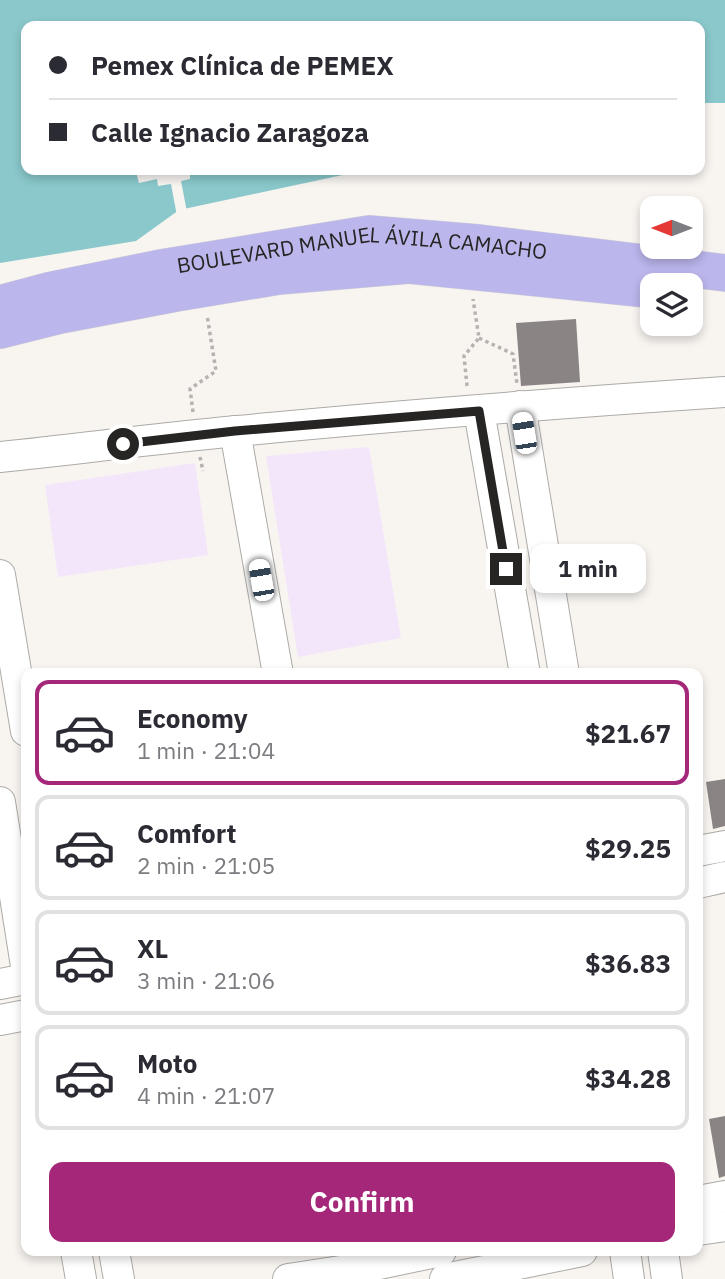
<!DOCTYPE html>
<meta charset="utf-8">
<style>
body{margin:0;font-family:"IBM Plex Sans",sans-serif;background:#f2f2f3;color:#2b2b33;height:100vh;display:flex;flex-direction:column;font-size:26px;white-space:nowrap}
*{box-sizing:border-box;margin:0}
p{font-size:23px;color:#7c7c81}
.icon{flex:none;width:38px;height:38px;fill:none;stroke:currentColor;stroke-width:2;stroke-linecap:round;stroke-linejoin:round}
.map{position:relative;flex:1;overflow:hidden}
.drawer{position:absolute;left:21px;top:668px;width:682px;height:588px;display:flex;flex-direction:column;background:#fff;border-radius:14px;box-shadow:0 4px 10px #0003}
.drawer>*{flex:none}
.guide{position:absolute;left:21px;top:21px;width:684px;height:154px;border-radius:14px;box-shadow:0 4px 10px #0003;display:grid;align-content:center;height:154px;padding:0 28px;background:#fff}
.needle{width:46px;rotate:270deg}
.controls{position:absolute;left:640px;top:196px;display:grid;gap:14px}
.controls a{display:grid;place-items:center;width:63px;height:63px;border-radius:14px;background:#fff;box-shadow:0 4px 10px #0003;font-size:35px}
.end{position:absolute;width:32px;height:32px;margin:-16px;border:9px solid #262523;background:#fff;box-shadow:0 0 0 4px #fff}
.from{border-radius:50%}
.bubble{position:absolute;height:49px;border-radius:14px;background:#fff;box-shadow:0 4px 10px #0003;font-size:23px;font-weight:700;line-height:49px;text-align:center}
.car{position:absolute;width:21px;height:42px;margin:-21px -10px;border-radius:9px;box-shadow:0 0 5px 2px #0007;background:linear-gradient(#fff 24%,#345 0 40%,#fff 0 76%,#345 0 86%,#fff 0)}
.guide b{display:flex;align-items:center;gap:24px;height:66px;font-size:26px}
.guide b+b{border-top:2px solid #e1e1e2}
.guide i{width:18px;height:18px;background:#2b2b33}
ul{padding:12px 0 0;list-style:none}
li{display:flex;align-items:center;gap:21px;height:105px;margin:0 14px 10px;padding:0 14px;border:4px solid #e1e1e2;border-radius:14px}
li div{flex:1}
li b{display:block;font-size:26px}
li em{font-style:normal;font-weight:700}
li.selected{border-color:#a42779}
li>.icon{width:63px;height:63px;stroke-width:1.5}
.primary-button{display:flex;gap:14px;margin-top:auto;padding:14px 28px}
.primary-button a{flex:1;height:80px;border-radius:14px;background:#a42779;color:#fff;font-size:28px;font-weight:700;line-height:80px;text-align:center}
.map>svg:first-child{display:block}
</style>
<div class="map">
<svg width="725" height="1279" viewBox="0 0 725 1279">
<rect width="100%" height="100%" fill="#f8f5f1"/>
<g fill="#f3e6fa">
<path d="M 369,447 L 401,638 L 298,657 L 266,456 Z"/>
<path d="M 195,463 L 208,555 L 58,577 L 45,485 Z"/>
</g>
<path fill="#8ac8cb" d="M 0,0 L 725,0 L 725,103 L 700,103 L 700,26 L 26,26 L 26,170 L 366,170 L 179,210 L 136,241 L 0,263 Z"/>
<path fill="#f8f5f1" d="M 149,170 L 209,170 L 190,174 L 190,179 L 181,181 L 187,212 L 177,216 L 171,184 L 158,186 L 157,179 L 139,183 L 136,172 Z"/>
<g fill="#8a8584">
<path d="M 576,319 L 580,382 L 521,386 L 516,323 Z"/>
<path d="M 725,779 L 725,826 L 713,829 L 706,782 Z"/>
<path d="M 725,1116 L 725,1176 L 719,1178 L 709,1119 Z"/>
</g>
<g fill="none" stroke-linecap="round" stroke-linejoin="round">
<defs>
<g id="minor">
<path d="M 520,406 L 564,674"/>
<path d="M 479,411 L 525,674"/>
<path d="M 235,431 L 278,674"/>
<path d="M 0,457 C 79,449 158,438 238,431 C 400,415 562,403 725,392"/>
<path d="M 0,575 L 26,731"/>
<path d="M 0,802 L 26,966"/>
<path d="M 698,851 L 725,846"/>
<path d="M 698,883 L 725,877"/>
<path d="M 0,984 L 26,979"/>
<path d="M 0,1020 L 26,1015"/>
<path d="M 698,1201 L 725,1196"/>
<path d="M 698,1230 L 725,1226"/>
<path d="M 76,1251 L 81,1279"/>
<path d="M 114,1251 L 119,1279"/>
<path d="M 625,1251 L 629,1279"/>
<path d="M 663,1251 L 667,1279"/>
<path d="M 288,1279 L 360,1268 L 441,1251"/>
<path d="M 445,1279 L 582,1251"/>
</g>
<g id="major">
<path id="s1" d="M 0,304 L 48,291 L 161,268 L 369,234 L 479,243 L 725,273"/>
<path d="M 0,330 L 60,315 L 176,293 L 279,276 L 409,265 L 647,289"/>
</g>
</defs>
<use href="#minor" stroke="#adaba7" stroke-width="32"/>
<use href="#major" stroke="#d4d3d3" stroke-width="38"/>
<g stroke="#b5b2af" stroke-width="3.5" stroke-dasharray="3.5 3.5" stroke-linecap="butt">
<path d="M 479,338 L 513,354 L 517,384"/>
<path d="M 467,386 L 464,356 L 479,338 L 473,299"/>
<path d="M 193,412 L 190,389 L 216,371 L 207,315"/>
<path d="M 200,457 L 203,471"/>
</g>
<use href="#minor" stroke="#fff" stroke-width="30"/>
<use href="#major" stroke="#bbb6ec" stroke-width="37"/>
</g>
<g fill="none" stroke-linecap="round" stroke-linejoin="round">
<path stroke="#262523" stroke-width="9" d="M 123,444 L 235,431 L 479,411 L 506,569"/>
</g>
<g text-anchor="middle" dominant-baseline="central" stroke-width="5" stroke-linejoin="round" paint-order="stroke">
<g font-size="21" fill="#262523" stroke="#fff">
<text stroke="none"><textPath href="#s1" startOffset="368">BOULEVARD MANUEL ÁVILA CAMACHO</textPath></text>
</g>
</g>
</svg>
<div class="controls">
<a><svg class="needle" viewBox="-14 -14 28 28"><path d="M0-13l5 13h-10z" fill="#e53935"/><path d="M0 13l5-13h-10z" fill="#7c7c81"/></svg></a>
<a><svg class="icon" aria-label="layers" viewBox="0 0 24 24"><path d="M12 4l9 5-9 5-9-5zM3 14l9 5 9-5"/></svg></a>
</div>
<i class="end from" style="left:123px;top:444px"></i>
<i class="end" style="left:506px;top:569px"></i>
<div class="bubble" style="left:530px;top:544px;width:116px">1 min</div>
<i class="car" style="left:524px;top:433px;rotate:351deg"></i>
<i class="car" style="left:261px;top:580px;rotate:350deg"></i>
<div class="guide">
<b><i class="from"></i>Pemex Clínica de PEMEX</b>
<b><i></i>Calle Ignacio Zaragoza</b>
</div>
<section class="drawer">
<ul>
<li class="selected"><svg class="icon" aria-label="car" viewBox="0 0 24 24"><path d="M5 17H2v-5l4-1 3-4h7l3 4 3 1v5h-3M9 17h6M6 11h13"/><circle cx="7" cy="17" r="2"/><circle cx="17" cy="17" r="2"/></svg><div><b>Economy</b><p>1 min · 21:04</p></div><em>$21.67</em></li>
<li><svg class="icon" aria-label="car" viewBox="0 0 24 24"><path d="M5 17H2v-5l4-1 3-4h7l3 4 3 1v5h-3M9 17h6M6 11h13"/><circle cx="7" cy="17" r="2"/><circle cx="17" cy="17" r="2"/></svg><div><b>Comfort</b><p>2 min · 21:05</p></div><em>$29.25</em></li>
<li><svg class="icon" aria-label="car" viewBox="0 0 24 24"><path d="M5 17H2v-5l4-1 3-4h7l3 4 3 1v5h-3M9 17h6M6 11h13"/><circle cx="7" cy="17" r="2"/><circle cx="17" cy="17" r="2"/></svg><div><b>XL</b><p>3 min · 21:06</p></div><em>$36.83</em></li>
<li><svg class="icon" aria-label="car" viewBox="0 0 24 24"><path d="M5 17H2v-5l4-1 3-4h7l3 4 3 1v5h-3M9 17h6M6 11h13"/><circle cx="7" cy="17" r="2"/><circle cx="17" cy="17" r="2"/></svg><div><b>Moto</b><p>4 min · 21:07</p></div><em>$34.28</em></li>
</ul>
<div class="primary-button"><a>Confirm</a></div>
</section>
</div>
